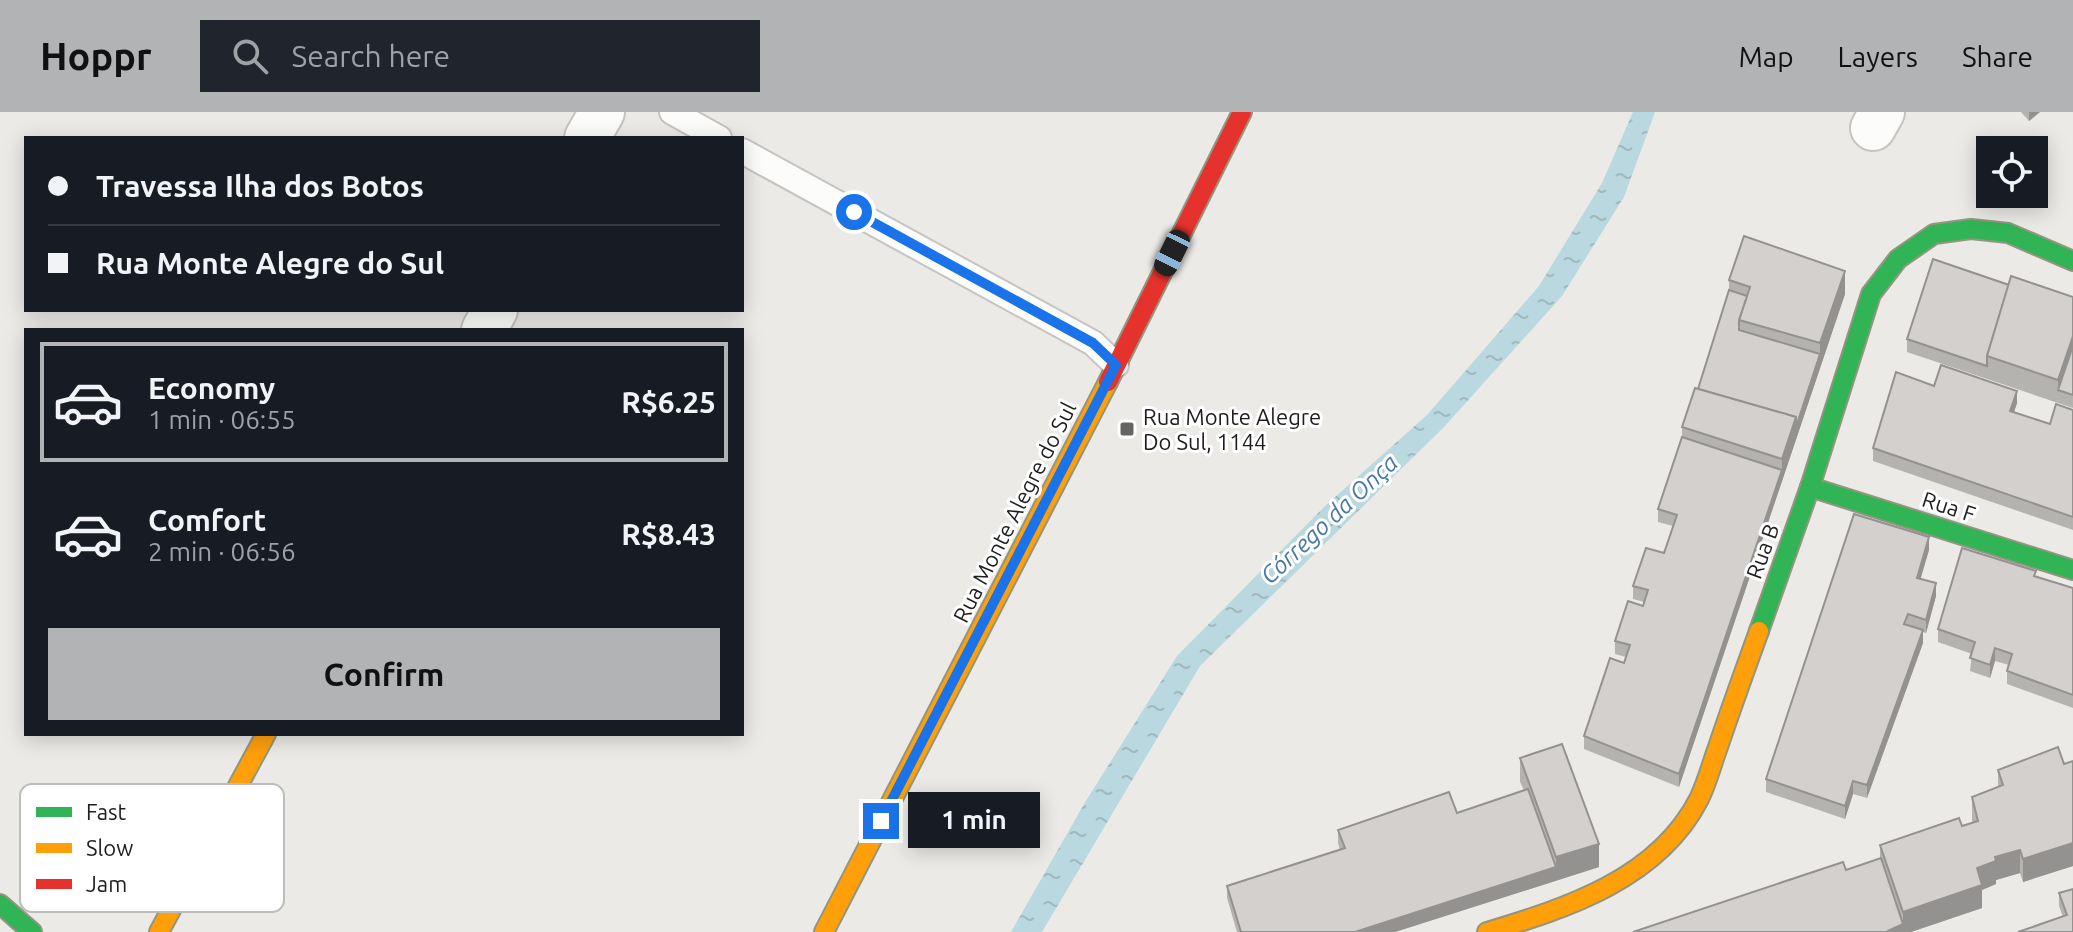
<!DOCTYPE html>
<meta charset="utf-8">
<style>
body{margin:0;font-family:Ubuntu,sans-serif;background:#20242c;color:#f1f3f6;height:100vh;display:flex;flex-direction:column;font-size:30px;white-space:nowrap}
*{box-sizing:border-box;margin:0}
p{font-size:26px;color:#9ea1a6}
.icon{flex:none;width:44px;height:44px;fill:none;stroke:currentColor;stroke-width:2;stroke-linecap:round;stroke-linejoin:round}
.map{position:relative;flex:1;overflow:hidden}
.details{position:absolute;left:24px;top:216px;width:720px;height:408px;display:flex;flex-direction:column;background:#171b24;border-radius:0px;box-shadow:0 4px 20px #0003}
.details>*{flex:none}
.top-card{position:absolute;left:24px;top:24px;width:720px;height:176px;border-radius:0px;box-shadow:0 4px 20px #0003;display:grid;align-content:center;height:176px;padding:0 24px;background:#171b24}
.buttons{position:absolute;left:1976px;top:24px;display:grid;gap:16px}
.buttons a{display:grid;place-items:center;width:72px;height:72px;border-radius:0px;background:#171b24;box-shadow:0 4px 20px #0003;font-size:40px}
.end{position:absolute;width:36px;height:36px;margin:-18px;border:10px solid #1a73e8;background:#fff;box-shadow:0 0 0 4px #fff}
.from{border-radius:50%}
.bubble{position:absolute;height:56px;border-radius:0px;background:#171b24;box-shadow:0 4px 20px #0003;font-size:26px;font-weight:700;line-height:56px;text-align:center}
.car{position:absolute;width:24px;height:48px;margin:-24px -12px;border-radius:10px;box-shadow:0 0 6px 2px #0007;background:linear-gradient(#222 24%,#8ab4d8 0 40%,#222 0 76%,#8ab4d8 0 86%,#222 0)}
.top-card b{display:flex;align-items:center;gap:28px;height:76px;font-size:30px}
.top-card b+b{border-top:2px solid #363941}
.top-card i{width:20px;height:20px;background:#f1f3f6}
ul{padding:14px 0 0;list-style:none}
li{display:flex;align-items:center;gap:24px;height:120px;margin:0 16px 12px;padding:0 8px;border:4px solid transparent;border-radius:0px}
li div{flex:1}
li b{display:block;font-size:30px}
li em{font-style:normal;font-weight:700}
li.on{border-color:#b2b3b4}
li>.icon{width:72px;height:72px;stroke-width:1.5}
.button{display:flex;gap:16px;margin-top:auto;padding:16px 24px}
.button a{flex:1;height:92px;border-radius:0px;background:#b2b3b4;color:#111;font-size:32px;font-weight:700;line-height:92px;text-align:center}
header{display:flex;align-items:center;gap:48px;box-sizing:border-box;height:112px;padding:0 40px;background:#b2b3b4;color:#111}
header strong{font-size:38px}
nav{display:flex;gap:44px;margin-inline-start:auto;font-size:28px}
.search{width:560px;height:72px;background:#20242c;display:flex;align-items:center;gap:20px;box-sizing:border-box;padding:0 28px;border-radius:0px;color:#9ea1a6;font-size:30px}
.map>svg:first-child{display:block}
</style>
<header>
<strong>Hoppr</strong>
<div class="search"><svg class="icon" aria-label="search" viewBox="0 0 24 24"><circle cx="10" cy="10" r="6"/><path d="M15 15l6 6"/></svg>Search here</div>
<nav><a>Map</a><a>Layers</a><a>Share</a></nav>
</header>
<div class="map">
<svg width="2073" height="820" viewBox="0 0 2073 820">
<defs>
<pattern id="water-ripples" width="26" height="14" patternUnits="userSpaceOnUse" patternTransform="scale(2)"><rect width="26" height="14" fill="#bad8df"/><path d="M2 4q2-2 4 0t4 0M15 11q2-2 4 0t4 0" fill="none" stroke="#9fb9bf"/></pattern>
</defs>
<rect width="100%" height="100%" fill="#eceae7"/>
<path fill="url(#water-ripples)" d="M 1633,0 L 1655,0 L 1624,85 L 1562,184 L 1444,315 L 1200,554 L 1042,820 L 1011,820 L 1084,692 L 1177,544 L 1325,394 L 1427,303 L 1539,174 L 1602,71 Z"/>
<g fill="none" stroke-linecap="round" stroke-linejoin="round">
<defs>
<g id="lane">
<path d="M 672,0 L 719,26"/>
<path d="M 742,39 L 1093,231 L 1116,253"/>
</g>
<g id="street">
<path d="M 1873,16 L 1882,0"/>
<path d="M 587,26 L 602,0"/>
<path d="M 484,218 L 495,198"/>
</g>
<g id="fast">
<path d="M 1810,375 L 2073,458"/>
<path d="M 1759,519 L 1810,375 L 1871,182 L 1898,147 L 1934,122 L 1971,117 L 2008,121 L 2073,149"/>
<path d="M 0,792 L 32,820"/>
</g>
<g id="slow">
<path d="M 159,820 L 266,622"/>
<path d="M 824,820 L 1108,270"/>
<path d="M 1487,820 C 1567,796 1658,767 1699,687 C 1707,671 1712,651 1718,635 C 1731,596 1745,558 1759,519"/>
</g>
<path id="jam" d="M 1108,270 L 1242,0"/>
</defs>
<use href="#lane" stroke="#c5c4c3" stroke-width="28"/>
<use href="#street" stroke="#c5c4c3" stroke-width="48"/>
<use href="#fast" stroke="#94957f" stroke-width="22"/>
<use href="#slow" stroke="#94957f" stroke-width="22"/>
<use href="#jam" stroke="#94957f" stroke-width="22"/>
<use href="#lane" stroke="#fcfcfb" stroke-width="24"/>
<use href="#street" stroke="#fcfcfb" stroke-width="44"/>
<use href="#fast" stroke="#30b455" stroke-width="18"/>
<use href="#slow" stroke="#ff9f0a" stroke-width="18"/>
<use href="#jam" stroke="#e5322d" stroke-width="18"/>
</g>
<g fill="#b5b3b0">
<path d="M 2021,0 L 2040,0 L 2029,9 Z"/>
<path d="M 1729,168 L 1845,182 L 1679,675 L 1584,637 L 1584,624 L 1624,551 L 1626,545 L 1615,542 L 1615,529 L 1643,494 L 1644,490 L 1633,487 L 1633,474 L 1664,441 L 1673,414 L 1658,410 L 1658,397 L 1682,325 L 1682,315 L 1698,277 L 1729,178 Z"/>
<path d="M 2073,185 L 2073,296 L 1907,240 L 1907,227 Z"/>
<path d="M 1934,274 L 2017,291 L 2014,300 L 2050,312 L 2073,298 L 2073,418 L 1873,349 L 1873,336 Z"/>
<path d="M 1929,438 L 1920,467 L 1936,484 L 1926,521 L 1923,520 L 1923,531 L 1867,686 L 1853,682 L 1845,707 L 1766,680 L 1766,667 Z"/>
<path d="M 2036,465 L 2073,476 L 2073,596 L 2007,572 L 2007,559 L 2009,553 L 1995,549 L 1990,566 L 1970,559 L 1972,542 L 1938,530 L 1938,517 Z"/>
<path d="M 1520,646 L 1599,755 L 1395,820 L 1237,820 L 1227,786 L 1227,774 L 1340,738 L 1338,731 L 1338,718 L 1457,701 L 1524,678 L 1520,670 Z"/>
<path d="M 2073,649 L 2073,754 L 2023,770 L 2020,761 L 1996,768 L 1996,772 L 1982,778 L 1982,796 L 1911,820 L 1633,820 L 1846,758 L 1880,746 L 1880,733 L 1972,711 L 1972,685 L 1998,675 L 1998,658 L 2064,652 Z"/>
<path d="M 2059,781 L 2073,820 L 2063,805 L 2059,794 Z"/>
</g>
<g fill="#949290">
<path d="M 2029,0 L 2040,0 L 2029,9 Z"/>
<path d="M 1845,159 L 1845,182 L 1679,675 L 1679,662 L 1782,358 L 1782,347 L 1796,305 L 1820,242 L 1820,231 Z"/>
<path d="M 2073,224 L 2073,247 L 2058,278 L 2058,268 Z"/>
<path d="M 2017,279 L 2017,291 L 2010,312 L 2010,299 Z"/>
<path d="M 1929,425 L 1929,438 L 1917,479 L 1917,466 Z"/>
<path d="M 1936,471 L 1936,484 L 1926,521 L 1926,508 Z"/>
<path d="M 1923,518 L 1923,531 L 1867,686 L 1867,673 Z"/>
<path d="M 1995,536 L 1995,549 L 1990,566 L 1990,553 Z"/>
<path d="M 1853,669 L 1853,682 L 1845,707 L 1845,694 Z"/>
<path d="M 2073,731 L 2073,754 L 2023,770 L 2023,747 Z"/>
<path d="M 1599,732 L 1599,755 L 1395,820 L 1355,820 L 1556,755 L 1556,745 Z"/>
<path d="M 2020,738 L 2020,761 L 1996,768 L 1996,772 L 1982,778 L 1982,796 L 1911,820 L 1888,820 L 1888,819 L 1903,812 L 1903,800 L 1995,745 Z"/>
</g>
<g fill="#d3d0cd" stroke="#949290" stroke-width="2">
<path d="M 1744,124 L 1845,159 L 1820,231 L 1739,208 L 1750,175 L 1729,168 Z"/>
<path d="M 1933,147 L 2009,173 L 1987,244 L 1987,254 L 1907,227 Z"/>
<path d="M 2011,164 L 2073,185 L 2073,224 L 2058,268 L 1987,244 Z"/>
<path d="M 1729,178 L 1747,184 L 1739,208 L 1739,218 L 1820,242 L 1796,315 L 1796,305 L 1698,277 Z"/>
<path d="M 2073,234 L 2073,283 L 2058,278 Z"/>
<path d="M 1941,253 L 2017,279 L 2010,299 L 2050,312 L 2056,292 L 2073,298 L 2073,405 L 1873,336 L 1896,260 L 1934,274 Z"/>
<path d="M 1695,276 L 1796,305 L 1782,347 L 1682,315 Z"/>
<path d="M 1682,325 L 1782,358 L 1679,662 L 1584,624 L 1610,546 L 1624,551 L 1630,533 L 1615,529 L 1628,489 L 1643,494 L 1648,478 L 1633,474 L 1646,436 L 1664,441 L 1677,403 L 1658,397 Z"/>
<path d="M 1854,402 L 1929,425 L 1917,466 L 1936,471 L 1926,508 L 1908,502 L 1904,512 L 1923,518 L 1867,673 L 1853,669 L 1845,694 L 1766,667 Z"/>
<path d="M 1962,436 L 2036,459 L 2034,464 L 2073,476 L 2073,583 L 2007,559 L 2012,542 L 1995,536 L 1990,553 L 1970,546 L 1975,530 L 1938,517 Z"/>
<path d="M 1562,632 L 1599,732 L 1556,745 L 1520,646 Z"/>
<path d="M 2058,635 L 2064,652 L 2073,649 L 2073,731 L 2023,747 L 2020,738 L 1995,745 L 1996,749 L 1977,756 L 1982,773 L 1903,800 L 1880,733 L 1959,706 L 1962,714 L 1978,709 L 1972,685 L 2003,673 L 1998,658 Z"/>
<path d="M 1528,677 L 1556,755 L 1355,820 L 1241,820 L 1227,774 L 1345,736 L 1338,718 L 1449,680 L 1457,701 Z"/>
<path d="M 1881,746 L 1903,812 L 1888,819 L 1888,820 L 1633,820 L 1843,750 L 1846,758 Z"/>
<path d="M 2073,777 L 2073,820 L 2018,820 L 2067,803 L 2059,781 Z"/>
</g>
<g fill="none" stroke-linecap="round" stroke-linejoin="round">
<path stroke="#1a73e8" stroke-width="10" d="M 854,100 L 1093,231 L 1116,253 L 881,709"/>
</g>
<rect fill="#666564" stroke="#fff" stroke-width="3" x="1119" y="309" width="16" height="16" rx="4"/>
<g text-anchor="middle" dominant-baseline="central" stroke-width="6" stroke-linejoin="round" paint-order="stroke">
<g font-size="22" fill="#1e1e1e" stroke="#fff" text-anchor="start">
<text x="1143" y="304">Rua Monte Alegre<tspan x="1143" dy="25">Do Sul, 1144</tspan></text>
</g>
<g font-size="22" fill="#1e1e1e" stroke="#fff">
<text transform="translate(1949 394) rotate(18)">Rua F</text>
<text transform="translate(1014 400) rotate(-63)">Rua Monte Alegre do Sul</text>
<text transform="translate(1762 439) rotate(-70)">Rua B</text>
</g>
<g font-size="24" font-style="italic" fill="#4978a4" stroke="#fff">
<text transform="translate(1329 407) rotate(-43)">Córrego da Onça</text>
</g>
</g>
<rect x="20" y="672" width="264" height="128" rx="12" fill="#fff" stroke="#bcbcbc" stroke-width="2"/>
<rect x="36" y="695" width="36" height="10" fill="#30b455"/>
<rect x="36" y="731" width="36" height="10" fill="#ff9f0a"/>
<rect x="36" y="767" width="36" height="10" fill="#e5322d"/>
<g font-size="22" fill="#1e1e1e">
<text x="86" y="708">Fast</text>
<text x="86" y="744">Slow</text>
<text x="86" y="780">Jam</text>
</g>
</svg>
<div class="buttons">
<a><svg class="icon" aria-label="locate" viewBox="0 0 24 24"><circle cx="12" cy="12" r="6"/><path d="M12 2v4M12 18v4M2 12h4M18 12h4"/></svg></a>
</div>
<i class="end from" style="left:854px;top:100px"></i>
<i class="end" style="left:881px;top:709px"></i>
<div class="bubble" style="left:908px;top:680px;width:132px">1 min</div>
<i class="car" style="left:1172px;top:141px;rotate:206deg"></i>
<div class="top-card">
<b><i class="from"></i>Travessa Ilha dos Botos</b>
<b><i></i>Rua Monte Alegre do Sul</b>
</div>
<section class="details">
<ul>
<li class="on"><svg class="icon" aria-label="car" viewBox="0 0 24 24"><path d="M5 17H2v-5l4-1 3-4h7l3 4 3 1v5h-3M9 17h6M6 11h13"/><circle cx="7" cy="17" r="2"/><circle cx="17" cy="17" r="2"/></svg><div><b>Economy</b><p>1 min · 06:55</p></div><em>R$6.25</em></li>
<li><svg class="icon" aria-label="car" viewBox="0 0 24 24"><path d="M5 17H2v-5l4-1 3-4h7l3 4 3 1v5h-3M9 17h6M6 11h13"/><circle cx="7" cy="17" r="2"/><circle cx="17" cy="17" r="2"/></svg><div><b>Comfort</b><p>2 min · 06:56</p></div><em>R$8.43</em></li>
</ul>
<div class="button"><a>Confirm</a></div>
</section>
</div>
